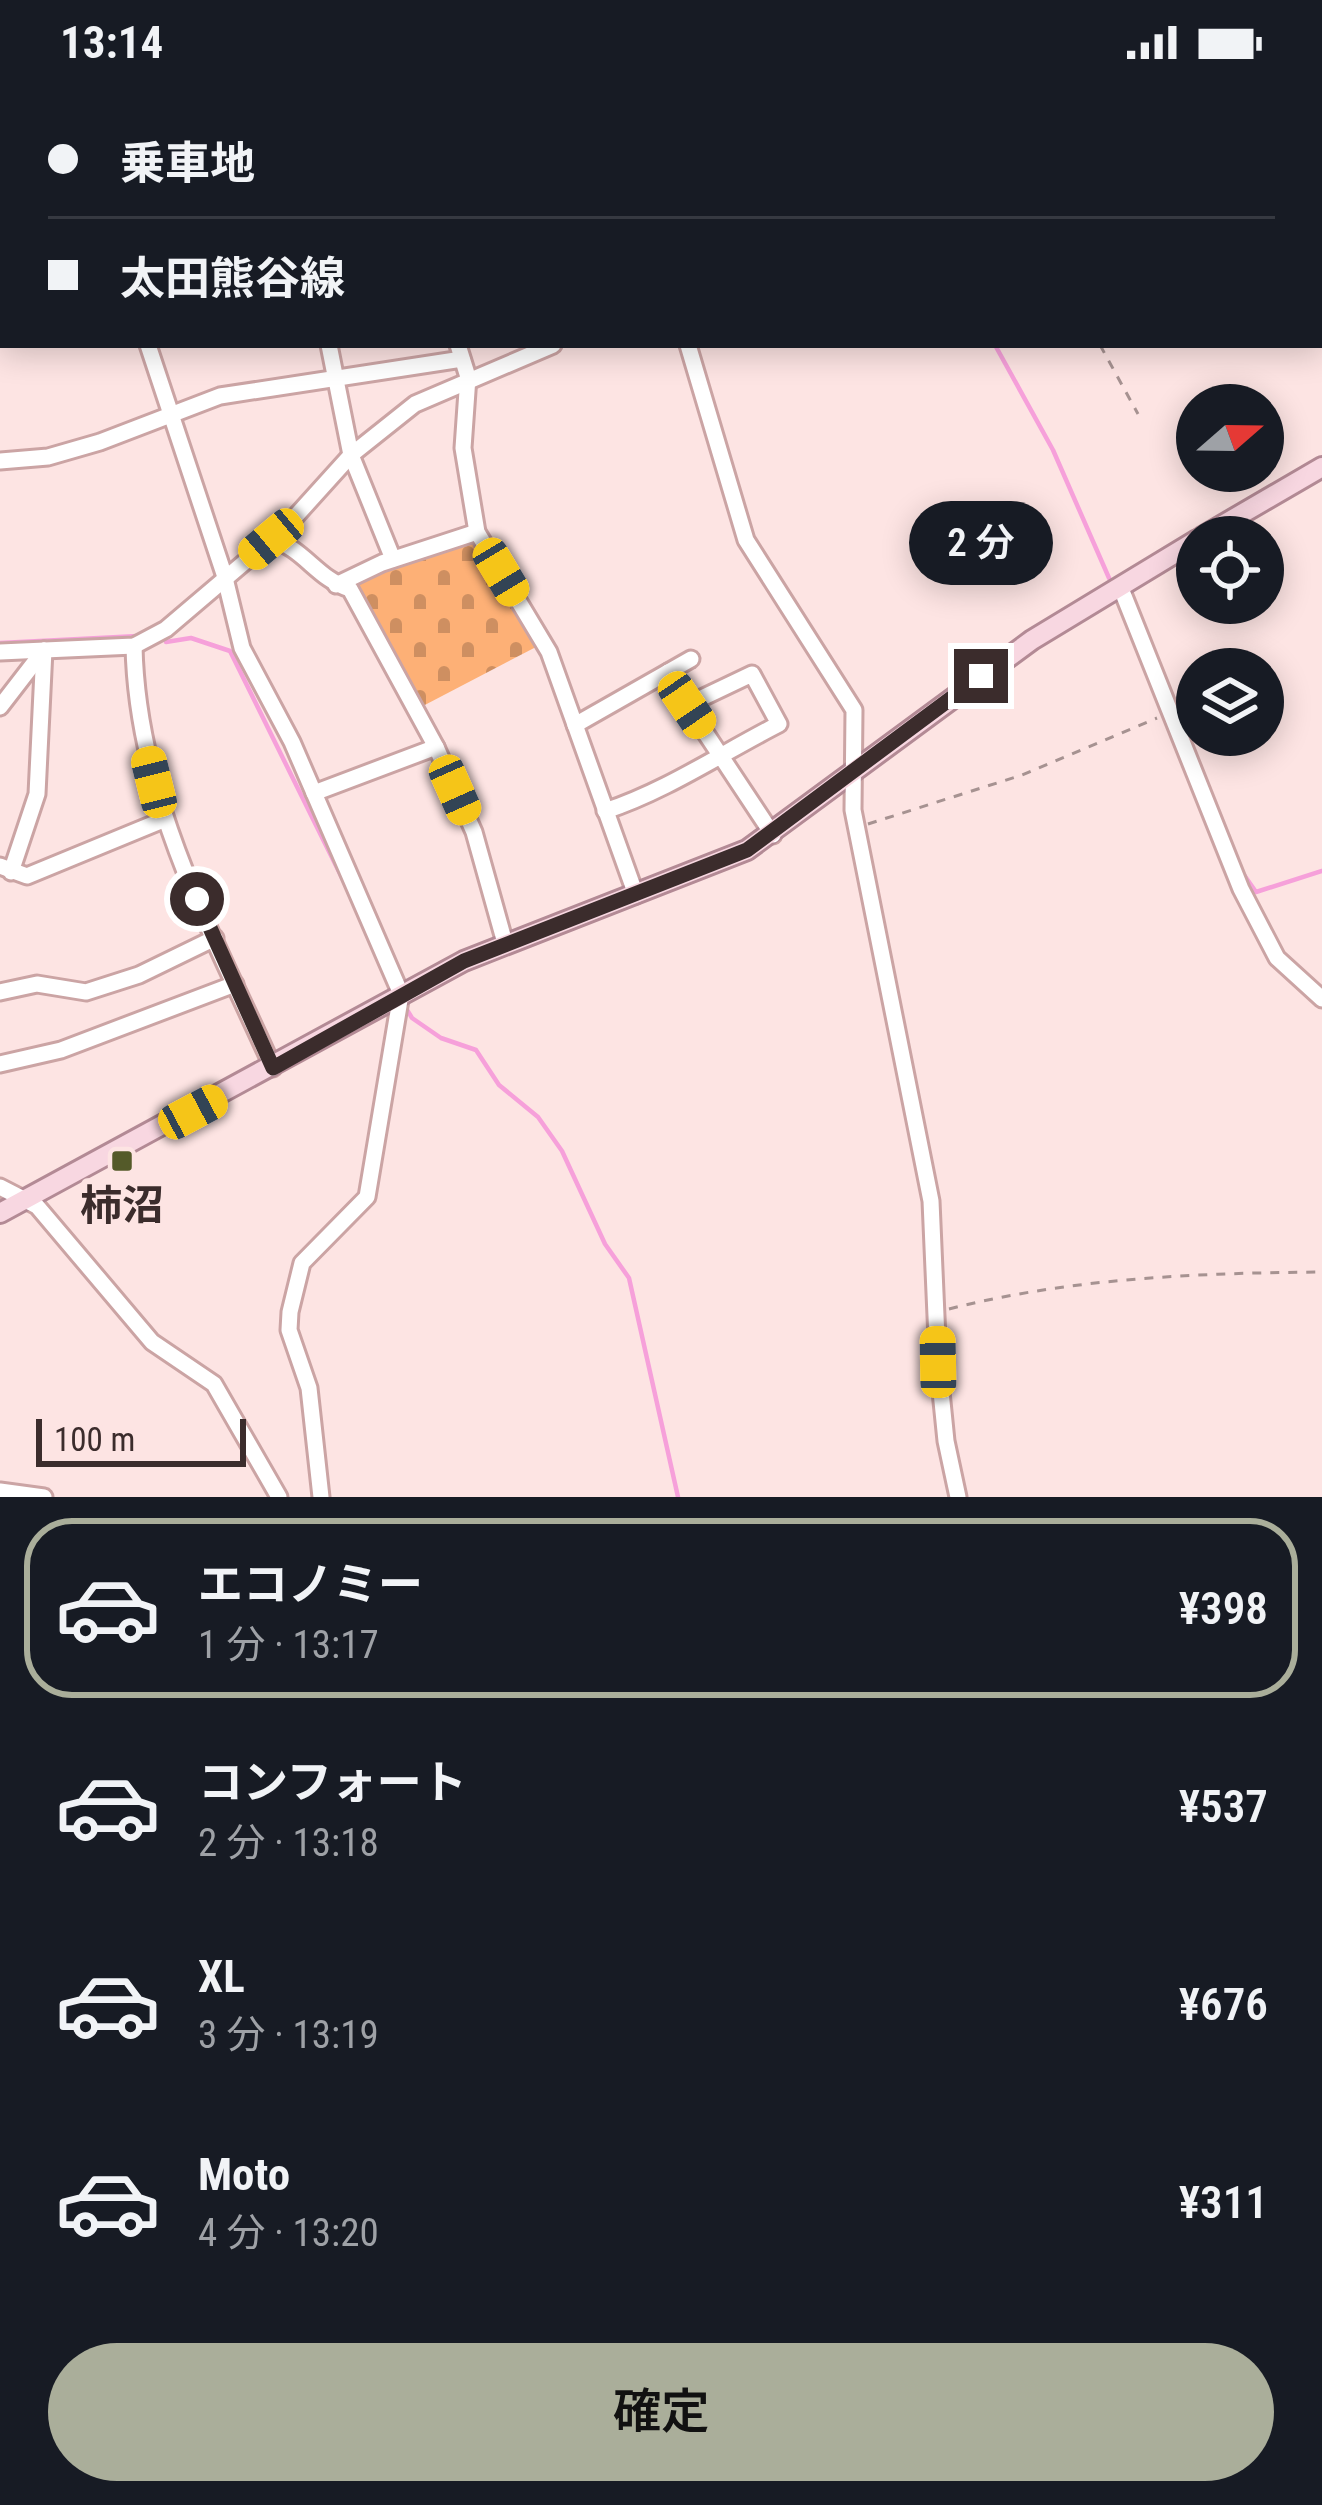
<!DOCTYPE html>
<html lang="ja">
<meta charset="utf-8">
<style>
body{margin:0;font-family:"Roboto Condensed","Noto Sans JP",sans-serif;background:#242831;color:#f1f3f6;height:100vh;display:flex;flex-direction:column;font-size:45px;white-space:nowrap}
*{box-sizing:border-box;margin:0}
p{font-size:39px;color:#9ea1a6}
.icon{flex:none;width:66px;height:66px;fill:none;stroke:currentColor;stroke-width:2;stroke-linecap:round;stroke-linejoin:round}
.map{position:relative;height:1413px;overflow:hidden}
.side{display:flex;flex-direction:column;background:#171b24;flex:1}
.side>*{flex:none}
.hud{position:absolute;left:0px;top:0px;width:1323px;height:264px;box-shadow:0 6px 30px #0003;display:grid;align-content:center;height:264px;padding:0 48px;background:#171b24}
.needle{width:78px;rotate:70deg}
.fabs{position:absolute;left:1176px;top:300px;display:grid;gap:24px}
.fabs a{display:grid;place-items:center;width:108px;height:108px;border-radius:50%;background:#171b24;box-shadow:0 6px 30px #0003;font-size:60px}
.scale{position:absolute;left:36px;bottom:30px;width:210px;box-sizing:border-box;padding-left:12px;border:6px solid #3b2c2c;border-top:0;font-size:33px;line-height:42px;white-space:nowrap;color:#3b2c2c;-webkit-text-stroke:9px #fde4e3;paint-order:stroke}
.end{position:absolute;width:54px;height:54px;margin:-27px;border:15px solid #3b2c2c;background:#fff;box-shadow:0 0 0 6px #fff}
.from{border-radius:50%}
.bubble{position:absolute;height:84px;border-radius:42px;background:#171b24;box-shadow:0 6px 30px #0003;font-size:39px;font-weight:600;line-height:84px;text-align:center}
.car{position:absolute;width:36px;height:72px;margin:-36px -18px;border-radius:15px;box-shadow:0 0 9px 3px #0007;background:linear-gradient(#f5c518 24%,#345 0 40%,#f5c518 0 76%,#345 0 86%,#f5c518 0)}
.hud b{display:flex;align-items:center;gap:42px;height:114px;font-size:45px}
.hud b+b{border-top:3px solid #363941}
.hud i{width:30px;height:30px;background:#f1f3f6}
ul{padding:21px 0 0;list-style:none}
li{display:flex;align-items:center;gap:36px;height:180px;margin:0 24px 18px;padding:0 24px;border:6px solid transparent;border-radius:48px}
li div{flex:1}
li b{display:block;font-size:45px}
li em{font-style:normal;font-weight:600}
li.selected{border-color:#aaae9a}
li>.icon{width:108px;height:108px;stroke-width:1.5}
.cta{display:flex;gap:24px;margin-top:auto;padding:24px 48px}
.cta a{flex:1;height:138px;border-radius:72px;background:#aaae9a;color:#111;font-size:48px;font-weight:600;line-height:138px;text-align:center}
.status{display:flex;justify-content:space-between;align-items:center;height:84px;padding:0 60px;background:#171b24;direction:ltr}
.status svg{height:33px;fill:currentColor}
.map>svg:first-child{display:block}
</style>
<div class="status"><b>13:14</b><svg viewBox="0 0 49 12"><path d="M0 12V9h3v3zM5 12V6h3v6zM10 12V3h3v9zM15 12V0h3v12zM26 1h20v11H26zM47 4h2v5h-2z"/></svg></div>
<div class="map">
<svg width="1322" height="1413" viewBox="0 0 1322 1413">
<defs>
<pattern id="cemetery-stones" width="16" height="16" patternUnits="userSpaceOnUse" patternTransform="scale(3)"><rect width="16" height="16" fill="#fdb076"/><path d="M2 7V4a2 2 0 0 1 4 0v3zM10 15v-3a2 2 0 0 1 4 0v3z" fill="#ce8f61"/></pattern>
</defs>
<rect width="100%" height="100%" fill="#fde4e3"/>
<path fill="url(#cemetery-stones)" d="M 470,455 L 536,563 L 421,623 L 352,498 Z"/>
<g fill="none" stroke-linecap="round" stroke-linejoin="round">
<g stroke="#f6a0da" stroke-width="4.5">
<path d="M 857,0 L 858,3"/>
<path d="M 995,261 L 1053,366 L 1109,494"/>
<path d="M 1118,517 L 1227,787"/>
<path d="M 166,558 L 191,554 L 230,567 L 349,808"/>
<path d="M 0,559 L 138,552"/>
<path d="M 1242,788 L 1256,808 L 1322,787"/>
<path d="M 404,921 L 412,934 L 441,954 L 476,966 L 499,1001 L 538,1033 L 562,1067 L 605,1160 L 629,1194 L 678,1413"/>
</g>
<defs>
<g id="minor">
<path d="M 52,0 L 53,3"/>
<path d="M 72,0 L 77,3"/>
<path d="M 155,0 L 156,3"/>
<path d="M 301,0 L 301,3"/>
<path d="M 390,0 L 391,3"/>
<path d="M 780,0 L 781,3"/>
<path d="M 34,3 L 36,0"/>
<path d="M 0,84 L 3,77"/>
<path d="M 148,261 L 224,490 L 242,564 L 292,658 L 401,910 L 367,1113 L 302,1179 L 290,1228 L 289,1246 L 309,1304 L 321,1413"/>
<path d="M 329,261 L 351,371 L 393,475"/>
<path d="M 458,261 L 468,293 L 463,364 L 477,448 L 549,568 L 636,811"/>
<path d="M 688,261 L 746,456 L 854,626 L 853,726 L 931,1117 L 938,1278 L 946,1357 L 958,1413"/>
<path d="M 0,377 L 48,373 L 100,358 L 220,312 L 462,275"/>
<path d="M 271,455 C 304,464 317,495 350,505 L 436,663 L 474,748 L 505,859"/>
<path d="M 336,501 L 382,479 L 477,448"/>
<path d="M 1120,502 L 1241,805 L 1277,874 L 1322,915"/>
<path d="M 134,562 C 137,714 212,848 273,984"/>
<path d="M 0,568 L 134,562 L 166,545 L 286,443 L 351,371 L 415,320 L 553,261"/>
<path d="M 668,588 L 687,621"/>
<path d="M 0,623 L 44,566"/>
<path d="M 575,641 L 691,575"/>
<path d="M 314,709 L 436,663"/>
<path d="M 605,727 C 666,707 722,669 779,640 L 752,590 L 687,621 L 773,751"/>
<path d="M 0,782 L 27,792 L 163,736"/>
<path d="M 11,788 L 37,710 L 44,566"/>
<path d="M 0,908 L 37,900 L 86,908 L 139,891 L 215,854"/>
<path d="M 0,980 L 61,966 L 235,900"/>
<path d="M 0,1103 L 37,1122 L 152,1258 L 214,1300 L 279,1413"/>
<path d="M 0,1407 L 44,1413"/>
</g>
<g id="major">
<path d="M 1202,453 L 1322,383"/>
<path d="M 0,1129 L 464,877 L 747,766 L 1032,556 L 1197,456"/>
</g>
</defs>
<use href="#minor" stroke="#cba4a4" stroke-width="21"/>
<use href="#major" stroke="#b38a95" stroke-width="24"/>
<g stroke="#a69291" stroke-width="3" stroke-dasharray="9 9" stroke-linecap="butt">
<path d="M 1034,0 L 1036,3"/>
<path d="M 1320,120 L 1322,122"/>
<path d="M 1100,261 L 1138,330"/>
<path d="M 868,740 L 1022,691 L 1157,634"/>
<path d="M 949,1225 C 1071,1194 1197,1189 1322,1188"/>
</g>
<use href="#minor" stroke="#fff" stroke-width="15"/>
<use href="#major" stroke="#f8d7e1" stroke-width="18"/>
</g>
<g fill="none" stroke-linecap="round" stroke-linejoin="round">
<path stroke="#3b2c2c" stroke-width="15" d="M 197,815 L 273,984 L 464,877 L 747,766 L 981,592"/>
</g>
<rect fill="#545a29" stroke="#fde4e3" stroke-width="4.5" x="110" y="1065" width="24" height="24" rx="6"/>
<g text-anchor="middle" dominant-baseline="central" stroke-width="12" stroke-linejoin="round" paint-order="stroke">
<g font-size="42" font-weight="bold" fill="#3b2c2c" stroke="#fde4e3">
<text x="122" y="1121">柿沼</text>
</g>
</g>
</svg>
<div class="fabs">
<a><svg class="needle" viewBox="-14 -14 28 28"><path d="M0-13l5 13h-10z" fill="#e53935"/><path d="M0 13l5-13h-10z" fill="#9ea1a6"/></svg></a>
<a><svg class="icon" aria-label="locate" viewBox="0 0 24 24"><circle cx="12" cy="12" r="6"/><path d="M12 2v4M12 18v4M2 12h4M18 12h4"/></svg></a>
<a><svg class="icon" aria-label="layers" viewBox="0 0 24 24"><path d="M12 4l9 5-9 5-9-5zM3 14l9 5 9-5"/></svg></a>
</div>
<div class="scale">100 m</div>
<i class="end from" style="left:197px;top:815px"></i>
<i class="end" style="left:981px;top:592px"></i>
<div class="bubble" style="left:909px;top:417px;width:144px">2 分</div>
<i class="car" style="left:271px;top:455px;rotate:230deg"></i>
<i class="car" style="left:501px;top:488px;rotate:149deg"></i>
<i class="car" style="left:687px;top:621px;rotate:146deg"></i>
<i class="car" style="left:154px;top:698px;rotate:346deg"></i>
<i class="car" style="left:455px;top:706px;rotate:156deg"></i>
<i class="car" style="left:193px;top:1028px;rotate:62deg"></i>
<i class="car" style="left:938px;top:1278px;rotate:359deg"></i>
<div class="hud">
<b><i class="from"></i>乗車地</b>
<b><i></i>太田熊谷線</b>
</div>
</div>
<section class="side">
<ul>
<li class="selected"><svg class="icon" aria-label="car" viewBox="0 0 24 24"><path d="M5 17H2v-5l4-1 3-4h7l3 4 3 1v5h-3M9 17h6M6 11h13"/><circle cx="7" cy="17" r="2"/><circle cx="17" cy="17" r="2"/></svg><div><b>エコノミー</b><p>1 分 · 13:17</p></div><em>¥398</em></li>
<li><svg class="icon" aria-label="car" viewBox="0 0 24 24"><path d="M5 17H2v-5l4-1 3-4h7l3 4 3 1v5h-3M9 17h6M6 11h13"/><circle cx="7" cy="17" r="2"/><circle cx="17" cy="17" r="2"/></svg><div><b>コンフォート</b><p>2 分 · 13:18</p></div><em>¥537</em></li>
<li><svg class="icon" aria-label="car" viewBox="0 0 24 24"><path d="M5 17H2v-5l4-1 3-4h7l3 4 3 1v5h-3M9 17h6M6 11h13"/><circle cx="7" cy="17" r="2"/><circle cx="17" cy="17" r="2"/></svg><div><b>XL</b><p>3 分 · 13:19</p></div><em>¥676</em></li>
<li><svg class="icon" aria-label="car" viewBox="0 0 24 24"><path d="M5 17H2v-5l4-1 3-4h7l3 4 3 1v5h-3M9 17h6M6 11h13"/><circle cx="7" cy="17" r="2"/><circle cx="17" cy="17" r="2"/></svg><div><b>Moto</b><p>4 分 · 13:20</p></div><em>¥311</em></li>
</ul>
<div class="cta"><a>確定</a></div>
</section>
